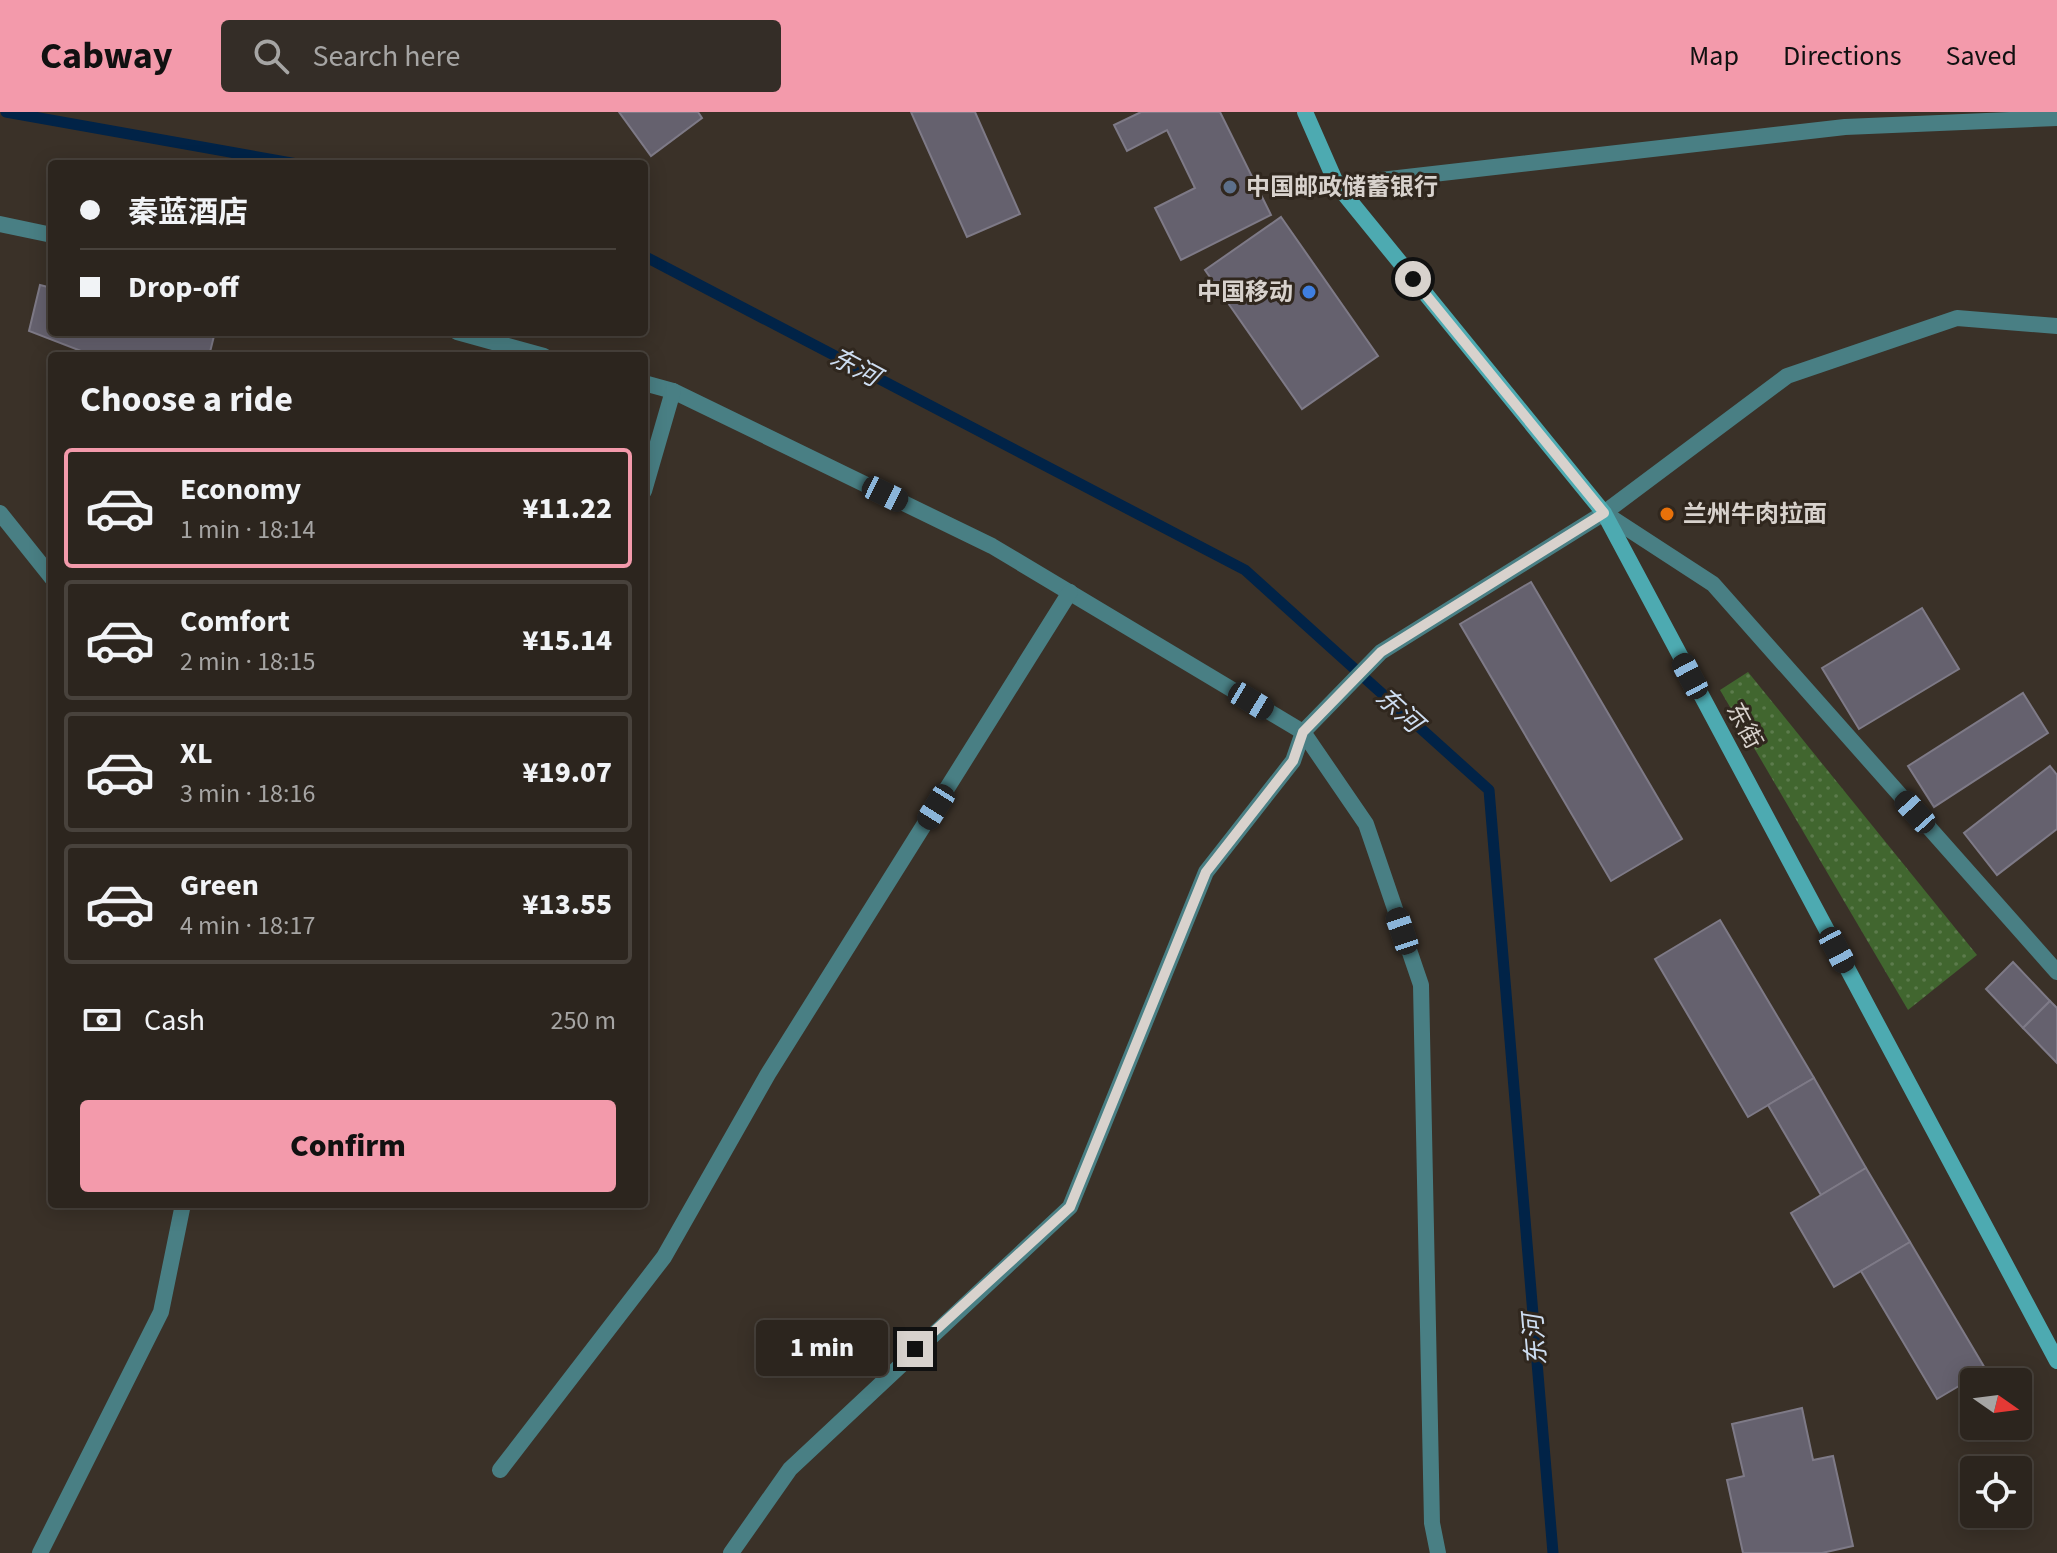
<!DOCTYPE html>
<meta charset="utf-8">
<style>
body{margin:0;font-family:"Source Sans 3","Noto Sans SC",sans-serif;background:#342d27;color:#f1f3f6;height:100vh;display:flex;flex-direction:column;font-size:30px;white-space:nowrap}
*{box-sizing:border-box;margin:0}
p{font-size:26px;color:#a6a5a4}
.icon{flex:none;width:44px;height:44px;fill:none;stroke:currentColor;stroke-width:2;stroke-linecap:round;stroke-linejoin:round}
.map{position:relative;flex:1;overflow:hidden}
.drawer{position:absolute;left:48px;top:240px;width:600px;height:856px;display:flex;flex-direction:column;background:#2c251e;border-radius:8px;box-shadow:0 4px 20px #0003,0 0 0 2px #48423c}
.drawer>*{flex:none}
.hud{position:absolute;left:48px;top:48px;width:600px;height:176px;border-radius:8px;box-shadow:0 4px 20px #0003,0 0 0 2px #48423c;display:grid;align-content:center;height:176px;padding:0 32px;background:#2c251e}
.needle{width:52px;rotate:104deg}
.buttons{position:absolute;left:1960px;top:1256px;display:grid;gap:16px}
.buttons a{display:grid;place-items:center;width:72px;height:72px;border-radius:8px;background:#2c251e;box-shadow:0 4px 20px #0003,0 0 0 2px #48423c;font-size:40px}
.end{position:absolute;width:36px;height:36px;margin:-18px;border:10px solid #d8d2cd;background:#111;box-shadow:0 0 0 4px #111}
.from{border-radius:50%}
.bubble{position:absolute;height:56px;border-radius:8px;background:#2c251e;box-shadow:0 4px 20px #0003,0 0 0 2px #48423c;font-size:26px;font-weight:800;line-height:56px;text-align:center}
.car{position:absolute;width:24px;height:48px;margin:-24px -12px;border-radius:10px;box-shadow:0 0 6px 2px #0007;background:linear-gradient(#222 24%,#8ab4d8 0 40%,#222 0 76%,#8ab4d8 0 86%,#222 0)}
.hud b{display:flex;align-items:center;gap:28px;height:76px;font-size:30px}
.hud b+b{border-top:2px solid #48423c}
.hud i{width:20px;height:20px;background:#f1f3f6}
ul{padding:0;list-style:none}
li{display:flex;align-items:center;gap:24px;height:120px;margin:0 16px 12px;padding:0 16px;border:4px solid #48423c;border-radius:8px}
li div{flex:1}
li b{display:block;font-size:30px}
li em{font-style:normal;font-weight:800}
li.on{border-color:#f39aab}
li>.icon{width:72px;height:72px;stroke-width:1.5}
h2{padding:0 32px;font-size:36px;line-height:96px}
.pay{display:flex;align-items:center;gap:20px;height:88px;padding:0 32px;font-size:30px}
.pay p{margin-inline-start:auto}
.cta{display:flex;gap:16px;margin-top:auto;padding:16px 32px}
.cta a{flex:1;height:92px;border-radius:8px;background:#f39aab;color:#111;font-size:32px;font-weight:800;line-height:92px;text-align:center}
header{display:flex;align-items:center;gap:48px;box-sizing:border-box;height:112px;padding:0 40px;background:#f39aab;color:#111}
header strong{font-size:38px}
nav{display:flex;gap:44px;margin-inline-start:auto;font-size:28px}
.search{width:560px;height:72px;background:#342d27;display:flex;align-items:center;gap:20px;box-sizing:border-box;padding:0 28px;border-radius:8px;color:#a6a5a4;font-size:30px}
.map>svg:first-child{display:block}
</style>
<header>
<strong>Cabway</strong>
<div class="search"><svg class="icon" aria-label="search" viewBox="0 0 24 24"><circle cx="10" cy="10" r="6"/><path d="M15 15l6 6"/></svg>Search here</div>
<nav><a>Map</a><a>Directions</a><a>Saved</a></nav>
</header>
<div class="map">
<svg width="2057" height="1441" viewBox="0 0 2057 1441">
<defs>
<pattern id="green-dots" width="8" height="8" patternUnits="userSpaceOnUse" patternTransform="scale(2)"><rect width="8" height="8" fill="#41662f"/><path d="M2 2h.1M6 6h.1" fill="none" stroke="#5c7b4c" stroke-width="1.8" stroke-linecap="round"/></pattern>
</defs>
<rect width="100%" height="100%" fill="#3a3128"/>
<path fill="url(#green-dots)" d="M 1748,560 L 1977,843 L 1908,898 L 1720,578 Z"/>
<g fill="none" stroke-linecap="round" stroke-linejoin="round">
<g stroke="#012347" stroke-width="11">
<path d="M 6,0 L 297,52"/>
<path d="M 644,144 L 1245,458 L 1489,678 L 1553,1441"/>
</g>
</g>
<g fill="#65616e" stroke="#7e7a87" stroke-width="2">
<path d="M 619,0 L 698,0 L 702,6 L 651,44 Z"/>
<path d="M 911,0 L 975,0 L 1020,102 L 967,125 Z"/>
<path d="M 1141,0 L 1220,0 L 1271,103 L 1181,148 L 1155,96 L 1195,76 L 1167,18 L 1127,39 L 1114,13 Z"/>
<path d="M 1281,105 L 1378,244 L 1302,297 L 1205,158 Z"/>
<path d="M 40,173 L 52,176 L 52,220 L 215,220 L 209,244 L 94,244 L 29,219 Z"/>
<path d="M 1531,470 L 1682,727 L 1611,769 L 1460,512 Z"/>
<path d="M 1922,496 L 1959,557 L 1859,617 L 1822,556 Z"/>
<path d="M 2023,581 L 2048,621 L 1934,695 L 1908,654 Z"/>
<path d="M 2050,654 L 2057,663 L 2057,717 L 1997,763 L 1964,721 Z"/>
<path d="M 1720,808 L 1814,966 L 1748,1005 L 1655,847 Z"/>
<path d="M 2013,850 L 2050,889 L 2023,916 L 1986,877 Z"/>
<path d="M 2050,889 L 2057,896 L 2057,951 L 2023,916 Z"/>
<path d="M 1814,966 L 1866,1056 L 1821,1083 L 1768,993 Z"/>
<path d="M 1866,1056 L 1910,1130 L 1834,1175 L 1791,1101 Z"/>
<path d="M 1910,1130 L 1986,1258 L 1937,1287 L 1861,1159 Z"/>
<path d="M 1802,1296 L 1813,1348 L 1833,1344 L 1853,1434 L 1822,1441 L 1743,1441 L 1727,1368 L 1744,1364 L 1732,1312 Z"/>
</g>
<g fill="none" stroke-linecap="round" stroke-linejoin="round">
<path stroke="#497f84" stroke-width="16" d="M 1337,73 L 1845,15 L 2057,6"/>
<g stroke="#497f84" stroke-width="16">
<path d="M 0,112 L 52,123"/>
<path d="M 457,220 L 544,244"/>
<path d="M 644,271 L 673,279 L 992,434 L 1303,620 L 1366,712 L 1421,873 L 1432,1411 L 1438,1441"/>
<path d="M 644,379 L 673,279"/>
<path d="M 0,401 L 52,466"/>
<path d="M 500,1358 L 664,1145 L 768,962 L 1070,480"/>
<path d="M 40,1441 L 161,1200 L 183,1092"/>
<path d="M 731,1441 L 790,1357 L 1070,1095 L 1206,760 L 1293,649 L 1303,620 L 1381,540 L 1604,401 L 1787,264 L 1957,206 L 2057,214"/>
</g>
<path stroke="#497f84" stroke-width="16" d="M 1604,401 L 1713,472 L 2057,860"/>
<path stroke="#4daab1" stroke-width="16" d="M 1305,0 L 1337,73 L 1604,401 L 2057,1249"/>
</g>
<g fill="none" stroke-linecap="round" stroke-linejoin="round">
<path stroke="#d8d2cd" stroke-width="10" d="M 915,1237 L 1070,1095 L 1206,760 L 1293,649 L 1303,620 L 1381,540 L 1604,401 L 1413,167"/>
</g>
<circle fill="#5c6f8a" stroke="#30271e" stroke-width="3" cx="1230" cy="75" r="8"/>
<circle fill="#3f7fe0" stroke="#30271e" stroke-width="3" cx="1309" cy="180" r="8"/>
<circle fill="#e8710a" stroke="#30271e" stroke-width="3" cx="1667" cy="402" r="8"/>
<g text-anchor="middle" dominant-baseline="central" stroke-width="6" stroke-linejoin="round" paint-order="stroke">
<g font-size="24" font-weight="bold" fill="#d8d2cd" stroke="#30271e" text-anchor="start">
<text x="1246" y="75">中国邮政储蓄银行</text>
<text x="1293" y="180" text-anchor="end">中国移动</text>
<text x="1683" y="402">兰州牛肉拉面</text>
</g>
<g font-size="24" fill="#d8d2cd" stroke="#30271e">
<text transform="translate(1744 614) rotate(62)">东街</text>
</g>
<g font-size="26" font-style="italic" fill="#cdddf1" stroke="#30271e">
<text transform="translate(855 255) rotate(28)">东河</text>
<text transform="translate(1399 598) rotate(42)">东河</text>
<text transform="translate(1535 1228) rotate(-95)">东河</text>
</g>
</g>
</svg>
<div class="buttons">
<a><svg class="needle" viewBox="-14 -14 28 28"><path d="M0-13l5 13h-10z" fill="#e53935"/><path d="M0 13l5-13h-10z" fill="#a6a5a4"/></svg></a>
<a><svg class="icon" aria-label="locate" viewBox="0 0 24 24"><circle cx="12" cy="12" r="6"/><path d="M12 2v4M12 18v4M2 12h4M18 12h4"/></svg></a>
</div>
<i class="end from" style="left:1413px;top:167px"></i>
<i class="end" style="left:915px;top:1237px"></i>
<div class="bubble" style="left:756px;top:1208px;width:132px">1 min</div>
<i class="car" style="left:885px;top:382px;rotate:116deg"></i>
<i class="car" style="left:1690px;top:564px;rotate:332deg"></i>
<i class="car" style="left:1251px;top:589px;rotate:121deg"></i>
<i class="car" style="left:936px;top:695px;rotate:212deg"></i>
<i class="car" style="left:1915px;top:700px;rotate:318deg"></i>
<i class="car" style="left:1402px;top:819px;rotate:341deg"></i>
<i class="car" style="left:1837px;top:838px;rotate:152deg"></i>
<div class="hud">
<b><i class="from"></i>秦蓝酒店</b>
<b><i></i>Drop-off</b>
</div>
<section class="drawer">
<h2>Choose a ride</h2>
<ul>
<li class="on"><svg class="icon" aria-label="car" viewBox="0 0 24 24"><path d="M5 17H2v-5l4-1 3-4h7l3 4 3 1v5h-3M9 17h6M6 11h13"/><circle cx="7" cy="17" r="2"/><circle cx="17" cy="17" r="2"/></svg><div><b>Economy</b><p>1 min · 18:14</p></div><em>¥11.22</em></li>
<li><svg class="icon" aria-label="car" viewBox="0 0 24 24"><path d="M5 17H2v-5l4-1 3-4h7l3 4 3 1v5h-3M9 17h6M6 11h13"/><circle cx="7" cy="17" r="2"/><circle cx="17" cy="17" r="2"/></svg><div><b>Comfort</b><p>2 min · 18:15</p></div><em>¥15.14</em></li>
<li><svg class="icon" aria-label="car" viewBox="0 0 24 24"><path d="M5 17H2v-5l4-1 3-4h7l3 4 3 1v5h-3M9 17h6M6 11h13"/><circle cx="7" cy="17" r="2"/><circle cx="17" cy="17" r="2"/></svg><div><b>XL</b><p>3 min · 18:16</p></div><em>¥19.07</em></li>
<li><svg class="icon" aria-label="car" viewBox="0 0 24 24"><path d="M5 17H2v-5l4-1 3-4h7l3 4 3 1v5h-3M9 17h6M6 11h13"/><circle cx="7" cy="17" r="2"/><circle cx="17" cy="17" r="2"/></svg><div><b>Green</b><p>4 min · 18:17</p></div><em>¥13.55</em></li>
</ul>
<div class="pay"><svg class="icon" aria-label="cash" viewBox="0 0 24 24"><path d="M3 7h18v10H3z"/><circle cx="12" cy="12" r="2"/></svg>Cash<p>250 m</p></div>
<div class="cta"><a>Confirm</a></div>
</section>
</div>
